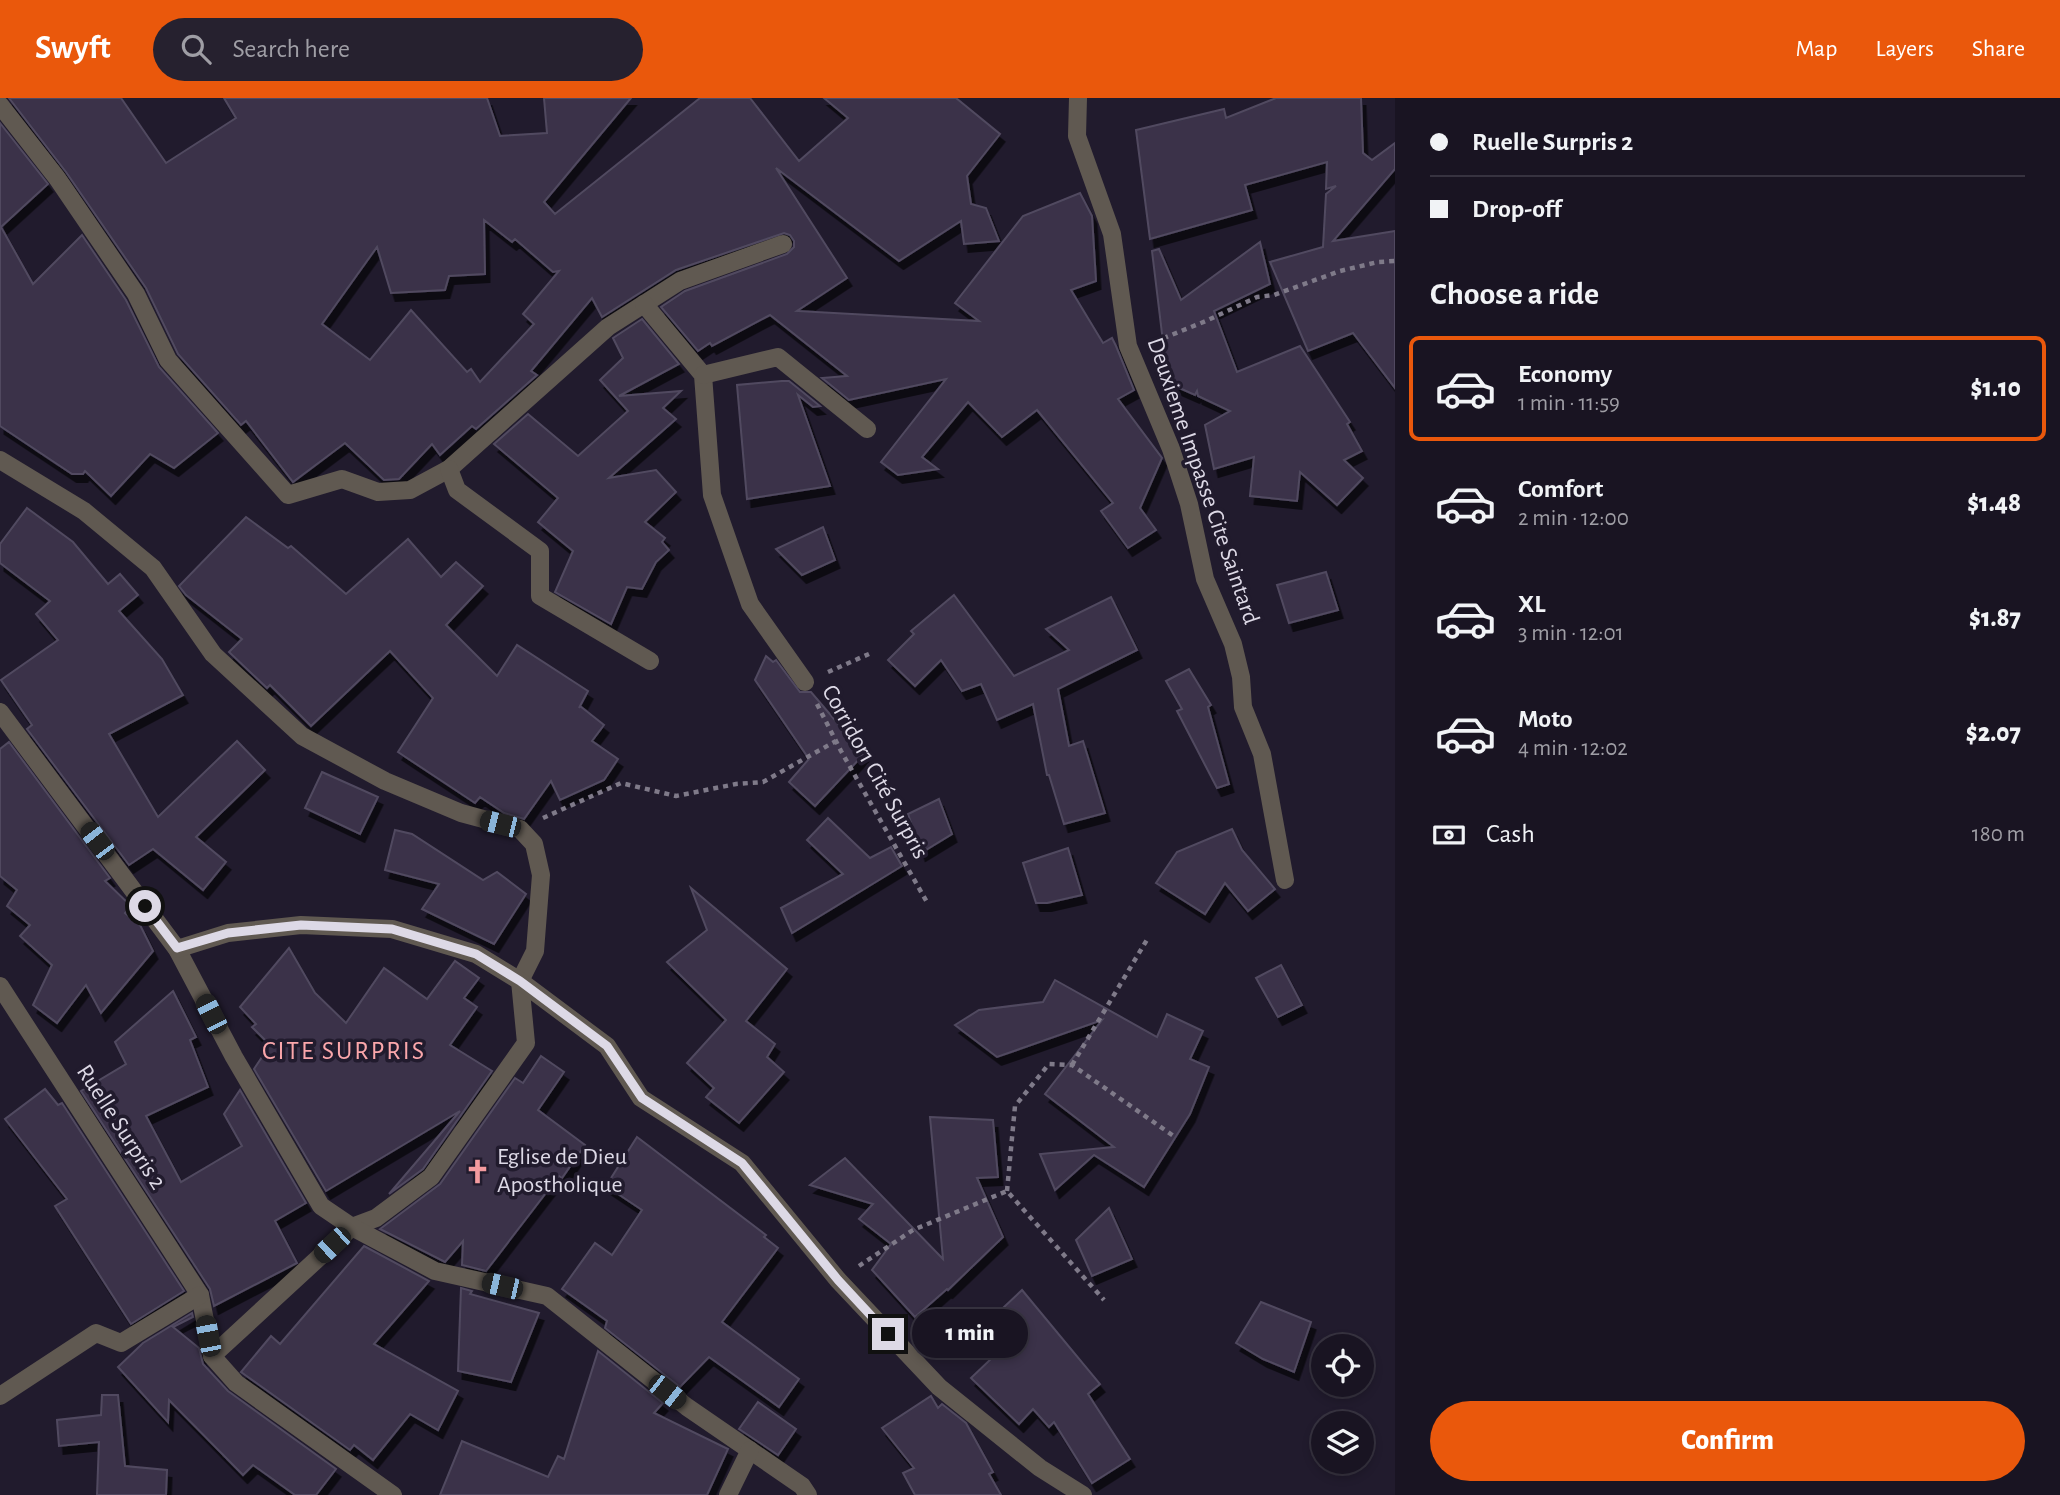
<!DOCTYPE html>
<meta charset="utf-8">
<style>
body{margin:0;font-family:"Alegreya Sans",sans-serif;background:#26212f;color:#f1f3f6;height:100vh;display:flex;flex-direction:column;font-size:26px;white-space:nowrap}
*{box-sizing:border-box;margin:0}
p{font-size:23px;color:#9f9ea5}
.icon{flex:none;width:38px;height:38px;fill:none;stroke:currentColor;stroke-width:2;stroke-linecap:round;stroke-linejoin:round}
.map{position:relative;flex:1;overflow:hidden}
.panel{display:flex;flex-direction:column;background:#191422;width:665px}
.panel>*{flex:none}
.hud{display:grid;align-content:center;height:154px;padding:0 35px;background:#191422}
.controls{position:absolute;left:1311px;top:1236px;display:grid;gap:14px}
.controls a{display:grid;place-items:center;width:63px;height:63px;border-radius:50%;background:#191422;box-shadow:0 4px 10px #0003,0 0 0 2px #373340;font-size:35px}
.end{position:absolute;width:32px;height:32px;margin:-16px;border:9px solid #ddd9e6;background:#111;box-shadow:0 0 0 4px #111}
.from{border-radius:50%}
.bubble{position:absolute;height:49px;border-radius:24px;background:#191422;box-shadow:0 4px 10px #0003,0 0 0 2px #373340;font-size:23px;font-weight:800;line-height:49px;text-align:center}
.car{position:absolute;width:21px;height:42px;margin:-21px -10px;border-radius:9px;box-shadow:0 0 5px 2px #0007;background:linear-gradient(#222 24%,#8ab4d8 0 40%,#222 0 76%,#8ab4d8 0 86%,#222 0)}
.hud b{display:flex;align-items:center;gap:24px;height:66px;font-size:26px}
.hud b+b{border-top:2px solid #373340}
.hud i{width:18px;height:18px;background:#f1f3f6}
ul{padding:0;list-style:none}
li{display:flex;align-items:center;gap:21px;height:105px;margin:0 14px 10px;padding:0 21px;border:4px solid transparent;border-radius:10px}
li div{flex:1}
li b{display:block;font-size:26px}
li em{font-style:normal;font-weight:800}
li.selected{border-color:#ea580c}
li>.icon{width:63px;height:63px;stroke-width:1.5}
h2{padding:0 35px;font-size:32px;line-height:84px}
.pay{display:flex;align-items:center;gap:18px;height:77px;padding:0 35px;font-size:26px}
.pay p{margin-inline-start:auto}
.primary-button{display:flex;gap:14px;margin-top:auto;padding:14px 35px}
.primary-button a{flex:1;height:80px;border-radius:42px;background:#ea580c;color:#fff;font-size:28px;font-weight:800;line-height:80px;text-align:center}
header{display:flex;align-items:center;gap:42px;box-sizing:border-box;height:98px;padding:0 35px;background:#ea580c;color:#fff}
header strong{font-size:33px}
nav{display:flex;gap:38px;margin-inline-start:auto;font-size:24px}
.search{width:490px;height:63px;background:#26212f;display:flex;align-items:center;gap:18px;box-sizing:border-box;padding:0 24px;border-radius:38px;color:#9f9ea5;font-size:26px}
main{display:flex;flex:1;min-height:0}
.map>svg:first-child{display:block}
</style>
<header>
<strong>Swyft</strong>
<div class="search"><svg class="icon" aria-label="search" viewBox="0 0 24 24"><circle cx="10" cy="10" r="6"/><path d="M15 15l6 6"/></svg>Search here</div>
<nav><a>Map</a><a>Layers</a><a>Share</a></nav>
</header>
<main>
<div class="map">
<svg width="1395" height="1397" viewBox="0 0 1395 1397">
<defs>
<filter id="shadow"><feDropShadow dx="4.5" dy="8" stdDeviation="0" flood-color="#0009"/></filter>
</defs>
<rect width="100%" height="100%" fill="#211b2d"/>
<g fill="#3a3348" stroke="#514a60" stroke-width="2" fill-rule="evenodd" filter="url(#shadow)">
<path d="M 9,0 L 121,0 L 166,65 L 236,20 L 224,0 L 487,0 L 500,38 L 547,35 L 544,0 L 631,0 L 544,104 L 555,116 L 700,0 L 750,0 L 799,63 L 848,20 L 824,0 L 956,0 L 1000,36 L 967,78 L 971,106 L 986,110 L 999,143 L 964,146 L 961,123 L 899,163 L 776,70 L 847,180 L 797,213 L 979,223 L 955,205 L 1023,118 L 1080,95 L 1092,118 L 1096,183 L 1071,192 L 1103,245 L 1112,240 L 1116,248 L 1134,292 L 1118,301 L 1162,360 L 1140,410 L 1156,432 L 1128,450 L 1101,413 L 1113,405 L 1037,312 L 1002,339 L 968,304 L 922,359 L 938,371 L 898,377 L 881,364 L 946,281 L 849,302 L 822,280 L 847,278 L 770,217 L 712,248 L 710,245 L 698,253 L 661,209 L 685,193 L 787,156 L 794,149 L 794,143 L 790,137 L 784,135 L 676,172 L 602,219 L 592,200 L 531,273 L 537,277 L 476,331 L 472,328 L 440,357 L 432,346 L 399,381 L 384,382 L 345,345 L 293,384 L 246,323 L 241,327 L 178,256 L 146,190 L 66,74 ZM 484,122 L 512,144 L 515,141 L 553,174 L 559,173 L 523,216 L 534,226 L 480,284 L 471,271 L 467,274 L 411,212 L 370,262 L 322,226 L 377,149 L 391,195 L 445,192 L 449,178 L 485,176 Z"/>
<path d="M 1276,0 L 1361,0 L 1363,55 L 1372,62 L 1395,45 L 1395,71 L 1333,143 L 1395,133 L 1395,290 L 1353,235 L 1308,253 L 1270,164 L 1323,149 L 1326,96 L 1336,88 L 1326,91 L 1327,64 L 1245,87 L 1252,112 L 1150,141 L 1136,32 L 1224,11 L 1226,20 Z"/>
<path d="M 0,25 L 48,86 L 1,129 L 33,186 L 82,137 L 126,202 L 159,269 L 218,335 L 174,370 L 150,356 L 111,398 L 85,373 L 83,376 L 72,376 L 0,328 Z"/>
<path d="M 1260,144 L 1270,186 L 1214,213 L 1237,274 L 1300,248 L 1350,324 L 1347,326 L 1362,353 L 1344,362 L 1363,380 L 1337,407 L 1300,374 L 1297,403 L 1250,398 L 1254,359 L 1214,371 L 1205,327 L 1230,313 L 1198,298 L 1197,293 L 1195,297 L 1168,285 L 1152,153 L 1159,151 L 1181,202 Z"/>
<path d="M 642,221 L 679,266 L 619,298 L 681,293 L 663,310 L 676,321 L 609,380 L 656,372 L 676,394 L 645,424 L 665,440 L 662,444 L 669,452 L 656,464 L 642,491 L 627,489 L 611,526 L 555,494 L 573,453 L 538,424 L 558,400 L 494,346 L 528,316 L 578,358 L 628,313 L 600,282 L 623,260 L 613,240 Z"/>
<path d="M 782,283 L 789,283 L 820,308 L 813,309 L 798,297 L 830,388 L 747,401 L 737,287 Z"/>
<path d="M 27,410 L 73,444 L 108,486 L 120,476 L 138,497 L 119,513 L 162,561 L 183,597 L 109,636 L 158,719 L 237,643 L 265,672 L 196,739 L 226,764 L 203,792 L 153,751 L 129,767 L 27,631 L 32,627 L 1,582 L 58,542 L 36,516 L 50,503 L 0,465 L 0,446 Z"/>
<path d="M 246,419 L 288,450 L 291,448 L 346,496 L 408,441 L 441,479 L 456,464 L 483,488 L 446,527 L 497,578 L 517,547 L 588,593 L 579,610 L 580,608 L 604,627 L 592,643 L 618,661 L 604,682 L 560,702 L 551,683 L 524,721 L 504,715 L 480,699 L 475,705 L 398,654 L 433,600 L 390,553 L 311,628 L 270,587 L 267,590 L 229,554 L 242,541 L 186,497 L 179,488 Z"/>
<path d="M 823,429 L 835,462 L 802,477 L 776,451 Z"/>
<path d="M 1326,474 L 1338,512 L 1289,525 L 1277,487 Z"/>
<path d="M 954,497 L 1014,578 L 1069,552 L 1046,531 L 1111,499 L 1137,552 L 1058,591 L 1069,648 L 1083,643 L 1105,715 L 1064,726 L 1049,677 L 1047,677 L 1033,606 L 997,622 L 981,586 L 962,593 L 941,562 L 915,588 L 888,562 L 914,536 L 911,533 Z"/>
<path d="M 766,558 L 773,564 L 776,562 L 800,594 L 811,594 L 864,656 L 815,708 L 789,684 L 809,661 L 755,582 Z"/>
<path d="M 1189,571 L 1211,607 L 1208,609 L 1229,686 L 1217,690 L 1177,613 L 1182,611 L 1166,583 Z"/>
<path d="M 9,644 L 110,780 L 105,783 L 131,808 L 125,815 L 140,827 L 153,853 L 101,915 L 86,887 L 57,925 L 33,907 L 52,867 L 20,838 L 30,827 L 7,808 L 17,792 L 0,778 L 0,651 Z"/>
<path d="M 322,674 L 378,699 L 360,736 L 305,710 Z"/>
<path d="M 939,701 L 952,736 L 921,755 L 908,716 Z"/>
<path d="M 828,720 L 870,760 L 891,749 L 902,768 L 792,835 L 781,810 L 843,776 L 807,742 Z"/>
<path d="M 1232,731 L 1242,752 L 1275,791 L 1248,813 L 1225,785 L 1205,816 L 1156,785 L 1177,754 Z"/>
<path d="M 395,732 L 412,736 L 483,782 L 497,774 L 526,796 L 494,846 L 422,811 L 439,786 L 385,772 Z"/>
<path d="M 1068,750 L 1082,797 L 1047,805 L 1036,805 L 1023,765 Z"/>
<path d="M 691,790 L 787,871 L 746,923 L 775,946 L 767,959 L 784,974 L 739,1025 L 706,999 L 714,990 L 687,965 L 726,922 L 667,864 L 707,832 Z"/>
<path d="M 289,850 L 315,895 L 346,925 L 384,870 L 427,901 L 455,863 L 479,880 L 464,900 L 477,909 L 450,947 L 492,973 L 423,1071 L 389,1096 L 460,1013 L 326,1093 L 254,971 L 270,947 L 252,929 L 256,926 L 240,909 Z"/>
<path d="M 1281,867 L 1302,907 L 1278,919 L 1256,880 Z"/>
<path d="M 1055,882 L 1157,939 L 1167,916 L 1203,933 L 1190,961 L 1209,969 L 1190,1016 L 1144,1089 L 1094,1057 L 1055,1092 L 1040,1056 L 1114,1049 L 1045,996 L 1102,922 L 997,959 L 955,927 L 979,912 L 1043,904 Z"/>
<path d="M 173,893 L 196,939 L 190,942 L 208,989 L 146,1018 L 181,1084 L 242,1048 L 224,1016 L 240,992 L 306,1105 L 275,1123 L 297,1165 L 214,1208 L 210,1191 L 81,993 L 126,966 L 115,944 Z"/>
<path d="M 541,958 L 564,974 L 538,1012 L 585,1047 L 562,1080 L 559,1078 L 486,1173 L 462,1167 L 463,1143 L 445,1164 L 380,1131 L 440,1086 L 515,980 L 523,985 Z"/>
<path d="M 45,991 L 58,1007 L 62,1005 L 184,1193 L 131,1226 L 55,1108 L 67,1101 L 5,1021 Z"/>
<path d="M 930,1019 L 993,1022 L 998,1079 L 977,1080 L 1003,1139 L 948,1192 L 947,1191 L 915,1219 L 872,1172 L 891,1146 L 859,1121 L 873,1106 L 810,1087 L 845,1060 L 943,1161 Z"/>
<path d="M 637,1039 L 766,1137 L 764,1139 L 778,1150 L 722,1224 L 799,1281 L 779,1309 L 709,1259 L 680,1289 L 605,1230 L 607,1223 L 562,1191 L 595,1145 L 612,1157 L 642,1112 L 606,1088 Z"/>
<path d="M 1109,1110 L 1132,1161 L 1092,1178 L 1076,1142 Z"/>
<path d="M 364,1148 L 429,1183 L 374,1246 L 458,1293 L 438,1332 L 410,1316 L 373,1362 L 354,1347 L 350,1352 L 241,1274 L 271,1238 L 280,1246 Z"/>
<path d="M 461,1190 L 472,1193 L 470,1196 L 539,1215 L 511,1284 L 458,1273 Z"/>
<path d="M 1022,1192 L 1100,1286 L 1088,1296 L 1130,1361 L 1092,1385 L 1054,1324 L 1049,1329 L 1033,1311 L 1019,1326 L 971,1280 L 992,1260 L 972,1239 Z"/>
<path d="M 1261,1204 L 1311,1224 L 1294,1274 L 1263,1261 L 1236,1245 Z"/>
<path d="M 192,1215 L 193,1219 L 173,1229 L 199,1250 L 203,1266 L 228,1293 L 336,1371 L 316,1397 L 295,1397 L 253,1367 L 243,1377 L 169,1302 L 168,1324 L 118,1269 L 143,1245 Z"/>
<path d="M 598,1253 L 663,1305 L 654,1315 L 728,1351 L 707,1397 L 440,1397 L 462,1343 L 548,1379 L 558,1358 L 564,1361 Z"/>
<path d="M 102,1297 L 118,1297 L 125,1368 L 167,1372 L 166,1397 L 97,1397 L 99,1344 L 59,1348 L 57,1322 L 101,1317 Z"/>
<path d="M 931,1298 L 938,1310 L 942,1306 L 966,1325 L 993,1374 L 989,1376 L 1001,1397 L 915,1397 L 903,1375 L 914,1370 L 882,1330 Z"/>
<path d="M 758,1304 L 796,1331 L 778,1357 L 739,1331 Z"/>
</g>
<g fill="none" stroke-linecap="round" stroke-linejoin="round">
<g stroke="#7f7a89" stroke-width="4.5" stroke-dasharray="5 5" stroke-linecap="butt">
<path d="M 1154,244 L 1206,223 L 1257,199 L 1274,197 L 1340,173 L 1378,164 L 1395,163"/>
<path d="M 828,574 L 869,556"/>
<path d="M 817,606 L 841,653 L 928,806"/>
<path d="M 543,720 L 621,685 L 676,698 L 736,686 L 763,684 L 836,643"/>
<path d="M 1072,967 L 1148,840"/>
<path d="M 1007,1093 L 1015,1008 L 1049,966 L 1072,967 L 1175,1039"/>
<path d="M 859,1168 L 913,1132 L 1007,1093 L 1104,1202"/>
</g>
<g stroke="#605951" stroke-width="18">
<path d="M 1078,0 L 1077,38 L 1112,136 L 1128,248 L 1171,351 L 1189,406 L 1205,481 L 1233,546 L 1241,579 L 1243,609 L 1262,656 L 1285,782"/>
<path d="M 0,7 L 57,80 L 136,196 L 168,262 L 288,397 L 342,381 L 378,394 L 410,392 L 449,371 L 608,229 L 680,183 L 783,146"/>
<path d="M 644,206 L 703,277 L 712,397 L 750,506 L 805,584"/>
<path d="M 703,277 L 778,259 L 867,331"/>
<path d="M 0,362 L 84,413 L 153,470 L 213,556 L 302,638 L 385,683 L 461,715 L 520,731 L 534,746 L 541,777 L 535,853 L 520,883 L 526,945 L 431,1079 L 376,1120 L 352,1129 L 212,1258"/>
<path d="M 449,371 L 457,392 L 540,453 L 540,498 L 650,563"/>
<path d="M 0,614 L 177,851 L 234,959 L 321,1108 L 352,1129 L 435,1173 L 547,1198 L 687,1309 L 802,1388 L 808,1397"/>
<path d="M 177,851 L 228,835 L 301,827 L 392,831 L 476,856 L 520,883 L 607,948 L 641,1000 L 742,1065 L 838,1182 L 939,1289 L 1040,1370 L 1083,1397"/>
<path d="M 0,888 L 200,1197 L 212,1258 L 236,1285 L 393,1397"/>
<path d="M 0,1298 L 96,1235 L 121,1245 L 200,1197"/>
<path d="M 728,1397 L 750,1352"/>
</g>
</g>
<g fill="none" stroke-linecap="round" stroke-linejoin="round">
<path stroke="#ddd9e6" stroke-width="9" d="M 145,808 L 177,850 L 228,835 L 301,827 L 392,831 L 476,856 L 520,883 L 607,948 L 642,1000 L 742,1065 L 838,1182 L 888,1236"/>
</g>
<defs>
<symbol id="church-bare" viewBox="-9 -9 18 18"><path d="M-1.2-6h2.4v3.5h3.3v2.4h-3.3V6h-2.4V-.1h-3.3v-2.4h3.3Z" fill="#f49b9f" stroke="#211b2d" stroke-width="2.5" paint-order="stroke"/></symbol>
</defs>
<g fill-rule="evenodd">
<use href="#church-bare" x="460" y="1056" width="35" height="35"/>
</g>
<g text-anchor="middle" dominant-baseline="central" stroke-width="7" stroke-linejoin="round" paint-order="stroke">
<g font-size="24" fill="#ddd9e6" stroke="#211b2d">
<text transform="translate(1203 383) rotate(71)">Deuxieme Impasse Cite Saintard</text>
<text transform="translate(875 674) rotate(61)">Corridor1 Cité Surpris</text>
<text transform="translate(121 1029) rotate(57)">Ruelle Surpris 2</text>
</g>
<g font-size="24" fill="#ddd9e6" stroke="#211b2d" text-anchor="start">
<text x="497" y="1059">Eglise de Dieu<tspan x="497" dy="28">Apostholique</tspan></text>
</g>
<g font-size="26" letter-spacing="2" fill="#fba7ab" stroke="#211b2d">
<text x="344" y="953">CITE SURPRIS</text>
</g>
</g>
</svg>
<div class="controls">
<a><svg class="icon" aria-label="locate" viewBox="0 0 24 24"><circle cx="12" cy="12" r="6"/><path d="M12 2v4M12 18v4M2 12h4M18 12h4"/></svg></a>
<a><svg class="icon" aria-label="layers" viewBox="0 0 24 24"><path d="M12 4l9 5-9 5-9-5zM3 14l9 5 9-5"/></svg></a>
</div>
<i class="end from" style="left:145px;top:808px"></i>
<i class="end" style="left:888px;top:1236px"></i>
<div class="bubble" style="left:912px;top:1211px;width:116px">1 min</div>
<i class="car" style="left:500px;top:726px;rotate:284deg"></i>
<i class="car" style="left:97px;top:743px;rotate:323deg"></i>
<i class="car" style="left:211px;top:916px;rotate:333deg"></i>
<i class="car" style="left:332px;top:1147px;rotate:227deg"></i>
<i class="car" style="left:502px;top:1188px;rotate:283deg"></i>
<i class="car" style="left:208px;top:1238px;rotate:349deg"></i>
<i class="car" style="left:667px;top:1294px;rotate:128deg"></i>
</div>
<section class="panel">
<div class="hud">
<b><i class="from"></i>Ruelle Surpris 2</b>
<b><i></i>Drop-off</b>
</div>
<h2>Choose a ride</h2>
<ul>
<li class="selected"><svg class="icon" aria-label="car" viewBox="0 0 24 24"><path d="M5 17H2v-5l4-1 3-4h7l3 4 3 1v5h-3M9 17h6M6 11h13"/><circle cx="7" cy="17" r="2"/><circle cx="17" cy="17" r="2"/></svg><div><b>Economy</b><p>1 min · 11:59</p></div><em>$1.10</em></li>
<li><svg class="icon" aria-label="car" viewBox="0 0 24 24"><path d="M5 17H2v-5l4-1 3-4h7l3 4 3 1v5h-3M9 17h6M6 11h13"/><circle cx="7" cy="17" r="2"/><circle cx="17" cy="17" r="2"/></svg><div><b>Comfort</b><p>2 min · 12:00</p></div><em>$1.48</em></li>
<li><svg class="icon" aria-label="car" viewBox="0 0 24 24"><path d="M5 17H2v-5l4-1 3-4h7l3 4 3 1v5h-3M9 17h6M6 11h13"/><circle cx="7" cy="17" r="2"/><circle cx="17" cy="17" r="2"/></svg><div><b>XL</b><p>3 min · 12:01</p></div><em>$1.87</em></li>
<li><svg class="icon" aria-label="car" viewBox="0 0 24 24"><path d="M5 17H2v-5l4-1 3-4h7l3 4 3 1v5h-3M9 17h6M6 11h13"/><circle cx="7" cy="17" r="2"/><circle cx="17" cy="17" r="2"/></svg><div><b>Moto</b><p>4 min · 12:02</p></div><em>$2.07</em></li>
</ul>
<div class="pay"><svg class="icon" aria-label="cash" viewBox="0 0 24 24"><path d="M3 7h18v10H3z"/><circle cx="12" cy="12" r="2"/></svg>Cash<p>180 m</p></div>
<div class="primary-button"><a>Confirm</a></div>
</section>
</main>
